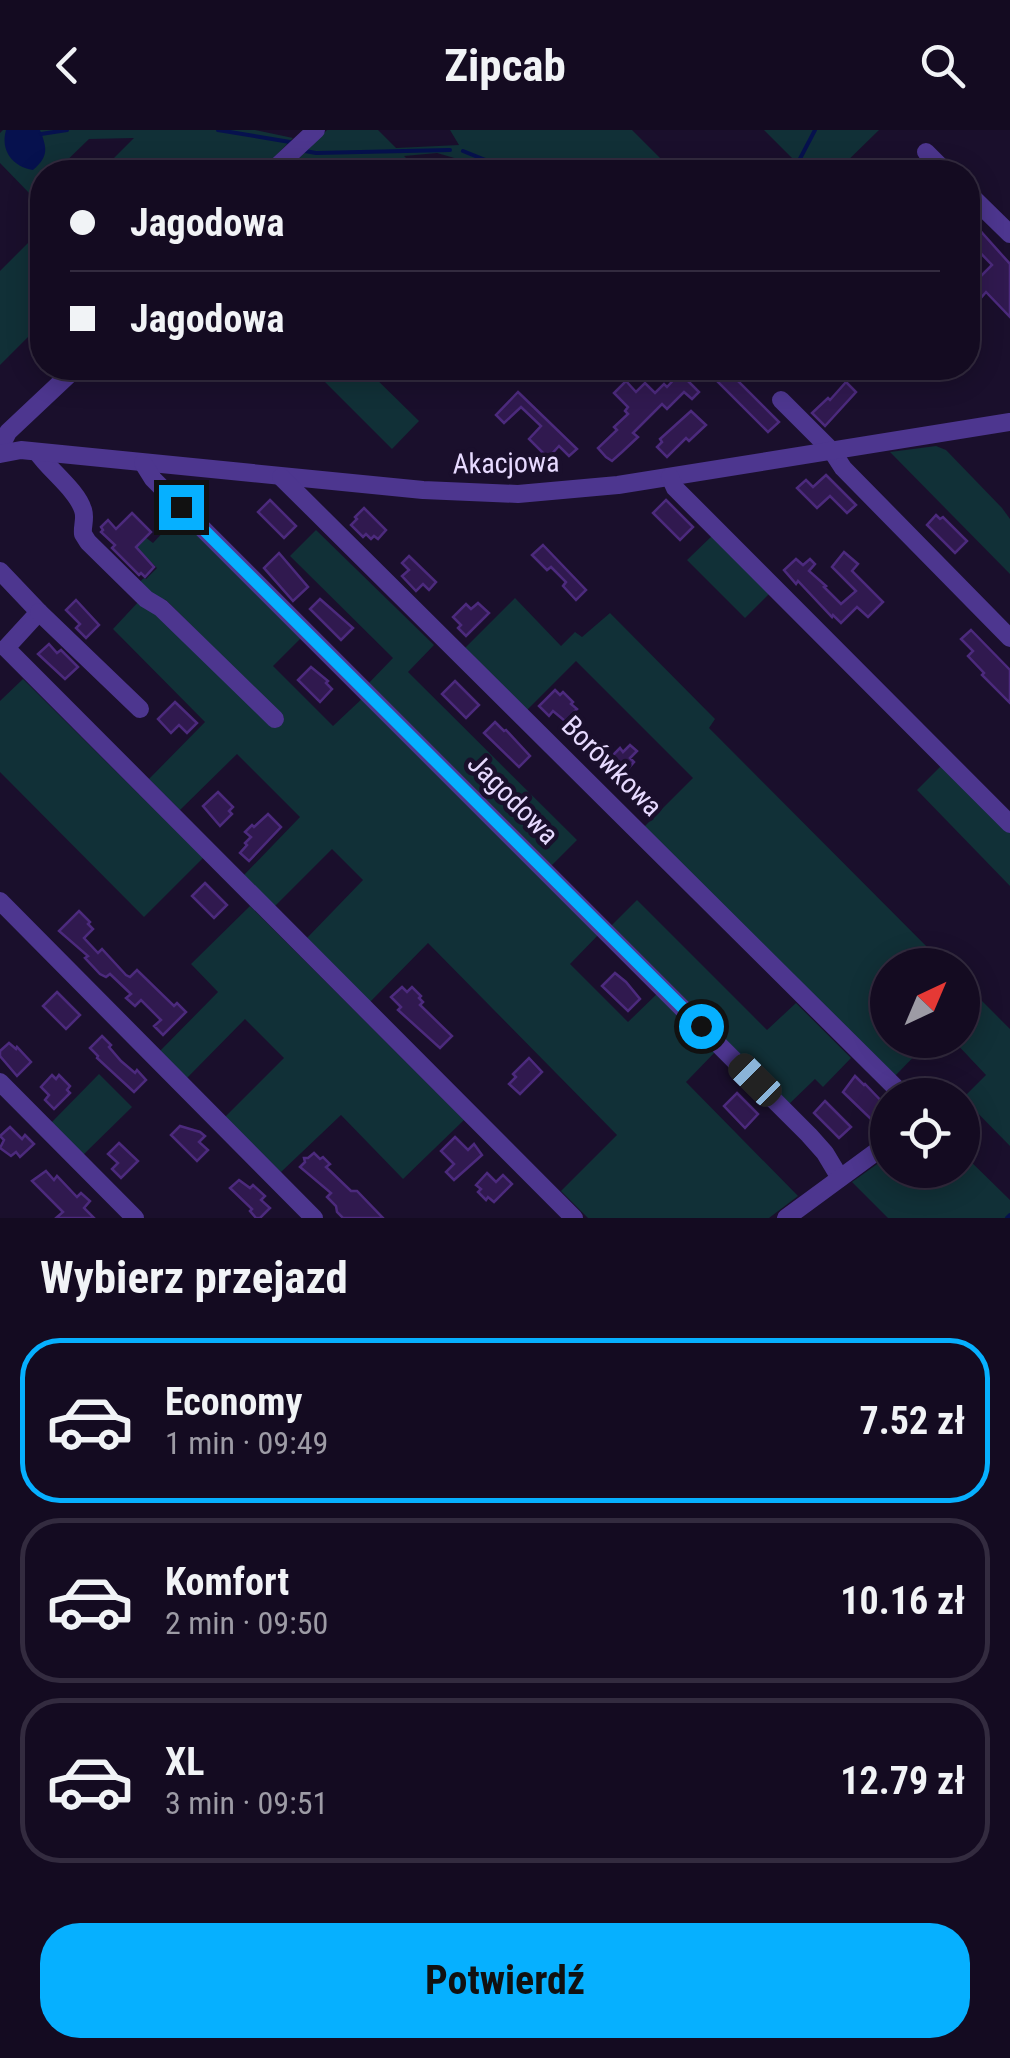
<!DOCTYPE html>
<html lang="pl">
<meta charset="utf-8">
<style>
body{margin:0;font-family:"Roboto Condensed",sans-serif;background:#21192e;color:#f1f3f6;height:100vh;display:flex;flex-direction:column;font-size:38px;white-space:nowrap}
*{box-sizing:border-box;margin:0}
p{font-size:32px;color:#9d9ba5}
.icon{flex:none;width:55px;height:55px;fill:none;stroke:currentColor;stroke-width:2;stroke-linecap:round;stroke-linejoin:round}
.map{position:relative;height:1088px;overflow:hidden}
.drawer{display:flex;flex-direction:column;background:#140b21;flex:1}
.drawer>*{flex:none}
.guide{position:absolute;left:30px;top:30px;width:950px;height:220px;border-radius:40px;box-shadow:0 5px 25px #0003,0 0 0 2px #332b3f;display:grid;align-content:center;height:220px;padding:0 40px;background:#140b21}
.needle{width:65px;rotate:44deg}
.controls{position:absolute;left:870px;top:818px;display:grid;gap:20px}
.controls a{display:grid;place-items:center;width:110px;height:110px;border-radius:50%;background:#140b21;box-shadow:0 5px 25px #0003,0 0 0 2px #332b3f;font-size:50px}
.end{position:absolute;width:45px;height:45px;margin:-22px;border:12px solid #06b0ff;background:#111;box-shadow:0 0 0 5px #111}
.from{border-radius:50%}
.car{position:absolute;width:30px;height:60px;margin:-30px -15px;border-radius:12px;box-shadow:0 0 8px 2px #0007;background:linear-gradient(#222 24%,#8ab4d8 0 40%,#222 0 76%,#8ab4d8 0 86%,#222 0)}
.guide b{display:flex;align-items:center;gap:35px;height:95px;font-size:38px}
.guide b+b{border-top:2px solid #332b3f}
.guide i{width:25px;height:25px;background:#f1f3f6}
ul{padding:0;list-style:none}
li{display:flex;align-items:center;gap:30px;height:165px;margin:0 20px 15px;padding:0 20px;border:5px solid #332b3f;border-radius:40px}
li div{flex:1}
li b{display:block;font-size:38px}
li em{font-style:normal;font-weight:700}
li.current{border-color:#06b0ff}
li>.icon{width:90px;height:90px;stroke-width:1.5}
h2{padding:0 40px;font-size:45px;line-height:120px}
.button{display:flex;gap:20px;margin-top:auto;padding:20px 40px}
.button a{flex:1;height:115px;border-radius:40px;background:#06b0ff;color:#111;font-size:40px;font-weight:700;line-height:115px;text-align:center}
header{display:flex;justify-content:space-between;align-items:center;height:130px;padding:0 40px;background:#140b21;font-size:45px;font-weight:700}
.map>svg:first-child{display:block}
</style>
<header><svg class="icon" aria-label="back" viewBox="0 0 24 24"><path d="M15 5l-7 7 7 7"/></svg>Zipcab<svg class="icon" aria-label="search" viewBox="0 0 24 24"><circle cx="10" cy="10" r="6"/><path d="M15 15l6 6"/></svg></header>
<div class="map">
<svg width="1010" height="1088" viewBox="0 0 1010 1088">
<rect width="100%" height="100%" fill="#1a0f2c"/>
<g fill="#113037">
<path d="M 3,0 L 255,0 L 293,8 L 260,42 L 100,42 L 134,8 L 89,9 L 55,42 L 42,42 L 42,55 L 32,66 L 0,33 L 0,3 Z"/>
<path d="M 327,0 L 378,0 L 396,18 L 459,15 L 450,0 L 632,0 L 674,42 L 503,42 L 437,23 L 404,26 L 420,42 L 302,42 L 293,34 Z"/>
<path d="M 764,0 L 879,0 L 836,42 L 805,42 L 803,40 L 801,42 L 784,42 L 792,28 Z"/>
<path d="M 42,99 L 42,193 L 0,235 L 0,141 Z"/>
<path d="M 311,238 L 365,238 L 419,291 L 392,319 Z"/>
<path d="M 936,316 L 946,320 L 1002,378 L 1010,389 L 1010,444 L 890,322 Z"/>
<path d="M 179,385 L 302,507 L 273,536 L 333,596 L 366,565 L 602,801 L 570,834 L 628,892 L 660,861 L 718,919 L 686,952 L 798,1066 L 769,1088 L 588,1088 L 561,1061 L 617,1005 L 428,813 L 370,872 L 307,808 L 363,750 L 332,719 L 275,776 L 244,745 L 300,687 L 237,624 L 180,680 L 149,649 L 205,592 L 113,499 L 140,470 L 274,596 L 284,588 L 166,470 L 154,467 L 137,454 L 144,448 L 146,449 L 157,438 L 135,416 L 145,407 L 153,413 Z"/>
<path d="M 316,400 L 434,515 L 408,542 L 577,710 L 549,738 L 367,555 L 393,528 L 290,426 Z"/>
<path d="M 715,403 L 772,461 L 745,488 L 687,430 Z"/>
<path d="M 515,468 L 561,516 L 575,502 L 582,507 L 610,483 L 715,589 L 709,598 L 945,835 L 888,835 L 888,910 L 930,910 L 894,947 L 644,697 L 693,648 L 576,531 L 526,581 L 463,520 Z"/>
<path d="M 23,549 L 203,728 L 144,787 L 0,642 L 0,571 Z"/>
<path d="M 943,634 L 1010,701 L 1010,756 L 917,660 Z"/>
<path d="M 637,770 L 767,900 L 796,873 L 851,928 L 823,957 L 815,949 L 787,976 L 609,798 Z"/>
<path d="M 250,776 L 464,990 L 403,1049 L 341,985 L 281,1042 L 225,987 L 284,928 L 245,889 L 187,948 L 160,921 L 218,862 L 191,834 Z"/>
<path d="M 963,852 L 1010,899 L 1010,1016 L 963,968 L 986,945 L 953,910 L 962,910 Z"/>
<path d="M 99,944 L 132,977 L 83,1025 L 51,993 Z"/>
<path d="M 963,1024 L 1010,1070 L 1010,1088 L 888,1088 L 852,1052 L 887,1027 L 888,1040 L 962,1040 Z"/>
</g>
<path fill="#06114e" d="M 6,0 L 40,0 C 47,18 49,26 33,40 C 13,37 0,21 6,0 Z"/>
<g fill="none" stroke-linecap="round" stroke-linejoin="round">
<g stroke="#06114e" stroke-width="4">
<path d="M 218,0 L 290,12"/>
<path d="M 41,4 L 67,0"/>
<path d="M 305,21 L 316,23 L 450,20"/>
<path d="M 463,21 L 515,42"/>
<path d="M 793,42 L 815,0"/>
<path d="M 1007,1088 L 1010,1085"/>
</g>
</g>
<g fill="#30194f" stroke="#4c2a7d" stroke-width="2.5">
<path d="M 968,87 L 1010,134 L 1010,187 L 986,162 L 980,169 L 976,164 L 968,173 L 968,159 L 992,135 L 968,110 Z"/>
<path d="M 704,238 L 725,238 L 779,292 L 768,302 Z"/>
<path d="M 680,243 L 699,262 L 692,269 L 684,262 L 667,279 L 662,274 L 633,303 L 638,307 L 622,322 L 612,331 L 606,327 L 598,318 L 617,300 L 614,297 L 628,284 L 625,281 L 628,277 L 614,263 L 626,251 L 636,262 L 645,253 L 655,263 L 664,254 L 667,257 Z"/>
<path d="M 846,252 L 856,262 L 825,296 L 812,283 L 828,268 L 830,270 Z"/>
<path d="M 518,262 L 577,319 L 569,326 L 559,316 L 548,328 L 529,309 L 541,296 L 521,277 L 504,293 L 496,285 Z"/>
<path d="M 691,281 L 706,295 L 689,311 L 686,308 L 667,327 L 657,317 L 662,312 L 660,309 Z"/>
<path d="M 826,345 L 856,375 L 847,383 L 830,366 L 817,378 L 797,358 L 806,350 L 813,357 Z"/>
<path d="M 270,370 L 296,396 L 284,408 L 258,382 Z"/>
<path d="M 666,370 L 693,397 L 680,410 L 653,383 Z"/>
<path d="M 364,378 L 386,400 L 378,409 L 374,406 L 371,409 L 366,404 L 363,407 L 351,395 L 357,389 L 355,387 Z"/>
<path d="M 132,383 L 151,402 L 136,417 L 154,437 L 145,447 L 141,443 L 139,445 L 112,418 L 115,415 L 101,402 L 103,400 L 101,397 L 108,390 L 116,399 Z"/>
<path d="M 936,385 L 940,389 L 943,387 L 967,411 L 955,423 L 927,395 Z"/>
<path d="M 543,415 L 586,460 L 576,470 L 563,456 L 566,452 L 551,437 L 547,440 L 532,425 Z"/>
<path d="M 844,422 L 858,434 L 852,441 L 883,472 L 868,487 L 857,477 L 841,493 L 833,485 L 832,487 L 798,451 L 796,454 L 784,440 L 796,429 L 803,435 L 810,429 L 815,434 L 809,441 L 826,456 L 824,457 L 841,474 L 856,461 L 832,437 Z"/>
<path d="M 279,423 L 308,457 L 293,471 L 264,438 Z"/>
<path d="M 409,426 L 436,452 L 429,460 L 423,454 L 416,461 L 402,446 L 409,440 L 402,433 Z"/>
<path d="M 320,469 L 353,498 L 341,510 L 310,479 Z"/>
<path d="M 76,470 L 99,495 L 86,508 L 76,498 L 80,494 L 66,480 Z"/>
<path d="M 478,473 L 489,483 L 466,506 L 458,498 L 461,495 L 453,487 L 466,474 L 471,479 Z"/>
<path d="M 971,500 L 1010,540 L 1010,573 L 982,545 L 984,543 L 968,526 L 973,521 L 961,509 Z"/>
<path d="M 49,514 L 57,523 L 61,520 L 78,537 L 65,549 L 38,524 Z"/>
<path d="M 311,537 L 328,551 L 326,553 L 332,559 L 320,572 L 298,550 Z"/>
<path d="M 455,551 L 479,575 L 466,588 L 442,564 Z"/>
<path d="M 555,560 L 560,565 L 563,562 L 573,572 L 571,574 L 577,579 L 565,591 L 553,581 L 549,586 L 539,576 Z"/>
<path d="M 175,572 L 197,593 L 187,603 L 179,595 L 171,603 L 158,589 Z"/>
<path d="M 495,592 L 504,601 L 506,600 L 530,626 L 519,637 L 484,603 Z"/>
<path d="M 630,615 L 637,621 L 630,628 L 634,632 L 616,653 L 607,644 L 615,636 L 612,633 L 615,630 L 611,627 L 620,618 L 623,622 Z"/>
<path d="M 218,662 L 233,677 L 229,681 L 232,684 L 220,696 L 203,676 Z"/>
<path d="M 268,684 L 281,697 L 249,731 L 240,723 L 247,715 L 245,713 L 251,707 L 245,702 L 252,695 L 254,697 Z"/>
<path d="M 205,753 L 227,775 L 214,788 L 192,766 Z"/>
<path d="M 79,781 L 90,792 L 88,794 L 93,799 L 84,808 L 98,823 L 102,819 L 126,845 L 130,847 L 137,840 L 174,876 L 177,873 L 186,882 L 163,905 L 154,896 L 161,890 L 141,870 L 135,876 L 126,868 L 131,864 L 110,844 L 106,847 L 100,844 L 85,828 L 88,826 L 59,801 Z"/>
<path d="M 615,843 L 626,852 L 640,869 L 628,881 L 602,856 Z"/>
<path d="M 402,857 L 407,862 L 412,857 L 421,866 L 419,868 L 423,872 L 420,875 L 452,906 L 440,918 L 398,880 L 401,877 L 391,867 Z"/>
<path d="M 57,862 L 80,885 L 66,899 L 43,876 Z"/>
<path d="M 102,906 L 111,915 L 109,917 L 121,931 L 135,943 L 137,940 L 146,950 L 134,962 L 97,928 L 98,926 L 90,918 Z"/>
<path d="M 9,913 L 16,919 L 17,917 L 31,932 L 17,946 L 0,926 L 0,921 Z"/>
<path d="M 529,928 L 542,942 L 520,964 L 509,954 L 516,947 L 513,944 Z"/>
<path d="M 52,945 L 56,949 L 59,945 L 70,956 L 67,960 L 70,963 L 54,979 L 45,970 L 49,965 L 41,957 Z"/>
<path d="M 855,946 L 864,955 L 865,954 L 888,978 L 881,987 L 879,985 L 873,991 L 843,962 Z"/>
<path d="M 737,963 L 758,984 L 745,998 L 724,976 Z"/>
<path d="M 825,971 L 851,997 L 839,1008 L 814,983 Z"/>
<path d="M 180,996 L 200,1002 L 205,1006 L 199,1012 L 208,1020 L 197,1031 L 171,1005 Z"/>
<path d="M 10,997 L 22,1009 L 25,1005 L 34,1014 L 20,1027 L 16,1022 L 11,1026 L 0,1018 L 4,1010 L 0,1006 Z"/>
<path d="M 455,1007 L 468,1020 L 474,1014 L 482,1025 L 454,1050 L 446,1042 L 454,1034 L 441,1021 Z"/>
<path d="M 119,1013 L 138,1031 L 121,1048 L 112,1039 L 118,1033 L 108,1024 Z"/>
<path d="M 314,1023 L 320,1029 L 323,1027 L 330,1034 L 326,1037 L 351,1061 L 357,1061 L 383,1088 L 343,1088 L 337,1082 L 336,1076 L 327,1067 L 331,1063 L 300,1037 L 305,1032 L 304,1028 L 308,1028 Z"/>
<path d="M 46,1041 L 54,1050 L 57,1046 L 77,1067 L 81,1063 L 90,1071 L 84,1078 L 94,1088 L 56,1088 L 63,1082 L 32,1051 Z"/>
<path d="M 487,1043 L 496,1052 L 503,1045 L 512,1054 L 494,1072 L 488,1067 L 486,1070 L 478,1062 L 481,1059 L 476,1055 Z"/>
<path d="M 239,1050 L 250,1058 L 253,1055 L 265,1066 L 261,1070 L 270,1078 L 260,1088 L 256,1088 L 250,1081 L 252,1079 L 230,1058 Z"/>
</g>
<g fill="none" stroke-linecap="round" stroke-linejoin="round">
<g stroke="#4d368f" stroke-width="18">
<path d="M 926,22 L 946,42"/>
<path d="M 271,42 L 316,0"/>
<path d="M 968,63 L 1010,104"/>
<path d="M 781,270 L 832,321 L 843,338 L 1010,508"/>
<path d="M 0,318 L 8,302 L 76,238"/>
<path d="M 37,322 C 49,340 77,360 83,380 C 86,388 82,396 83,404 L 88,412 L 146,469 L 161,478 L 275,589"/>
<path d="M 0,324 L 21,320 L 423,360 L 518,364 L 618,355 L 1010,292"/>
<path d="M 143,333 L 153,349 L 809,1005 L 825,1023 L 840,1048"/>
<path d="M 281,347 L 903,965"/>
<path d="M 670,347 L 675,358 L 1010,694"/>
<path d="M 0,441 L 39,482 L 6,518 L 574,1088"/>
<path d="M 39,482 L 140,579"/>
<path d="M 0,771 L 314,1088"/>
<path d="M 0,952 L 135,1088"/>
<path d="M 786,1088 L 888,1013"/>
</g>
</g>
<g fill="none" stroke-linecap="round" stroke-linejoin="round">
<path stroke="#06b0ff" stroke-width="12" d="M 181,377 L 701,896"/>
</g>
<g text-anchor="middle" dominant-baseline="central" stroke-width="9" stroke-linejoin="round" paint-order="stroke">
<g font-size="28" fill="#e7daff" stroke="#1a0f2c">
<text transform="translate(506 333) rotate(-1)">Akacjowa</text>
<text transform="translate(612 636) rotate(45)">Borówkowa</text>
<text transform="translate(513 669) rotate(45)">Jagodowa</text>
</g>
</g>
</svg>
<div class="controls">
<a><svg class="needle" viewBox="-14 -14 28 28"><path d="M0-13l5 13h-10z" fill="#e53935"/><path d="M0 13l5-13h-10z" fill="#9d9ba5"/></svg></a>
<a><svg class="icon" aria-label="locate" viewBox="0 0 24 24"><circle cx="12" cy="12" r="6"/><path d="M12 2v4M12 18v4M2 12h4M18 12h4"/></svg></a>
</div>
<i class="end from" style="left:701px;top:896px"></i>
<i class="end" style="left:181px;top:377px"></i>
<i class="car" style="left:755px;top:950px;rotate:315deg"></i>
<div class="guide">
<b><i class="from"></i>Jagodowa</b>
<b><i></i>Jagodowa</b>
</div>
</div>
<section class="drawer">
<h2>Wybierz przejazd</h2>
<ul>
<li class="current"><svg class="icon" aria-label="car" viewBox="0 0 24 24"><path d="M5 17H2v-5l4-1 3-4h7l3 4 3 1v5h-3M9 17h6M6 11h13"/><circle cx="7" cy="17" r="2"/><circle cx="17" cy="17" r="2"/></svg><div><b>Economy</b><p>1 min · 09:49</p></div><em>7.52 zł</em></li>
<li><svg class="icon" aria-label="car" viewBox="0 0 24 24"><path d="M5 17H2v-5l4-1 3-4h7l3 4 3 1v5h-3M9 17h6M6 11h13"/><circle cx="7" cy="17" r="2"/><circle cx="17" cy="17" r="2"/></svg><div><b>Komfort</b><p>2 min · 09:50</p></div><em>10.16 zł</em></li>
<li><svg class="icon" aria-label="car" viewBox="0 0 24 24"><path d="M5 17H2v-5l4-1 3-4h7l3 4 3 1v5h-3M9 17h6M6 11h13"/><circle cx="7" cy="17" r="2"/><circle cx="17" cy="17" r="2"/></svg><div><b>XL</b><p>3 min · 09:51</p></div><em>12.79 zł</em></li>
</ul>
<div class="button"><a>Potwierdź</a></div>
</section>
